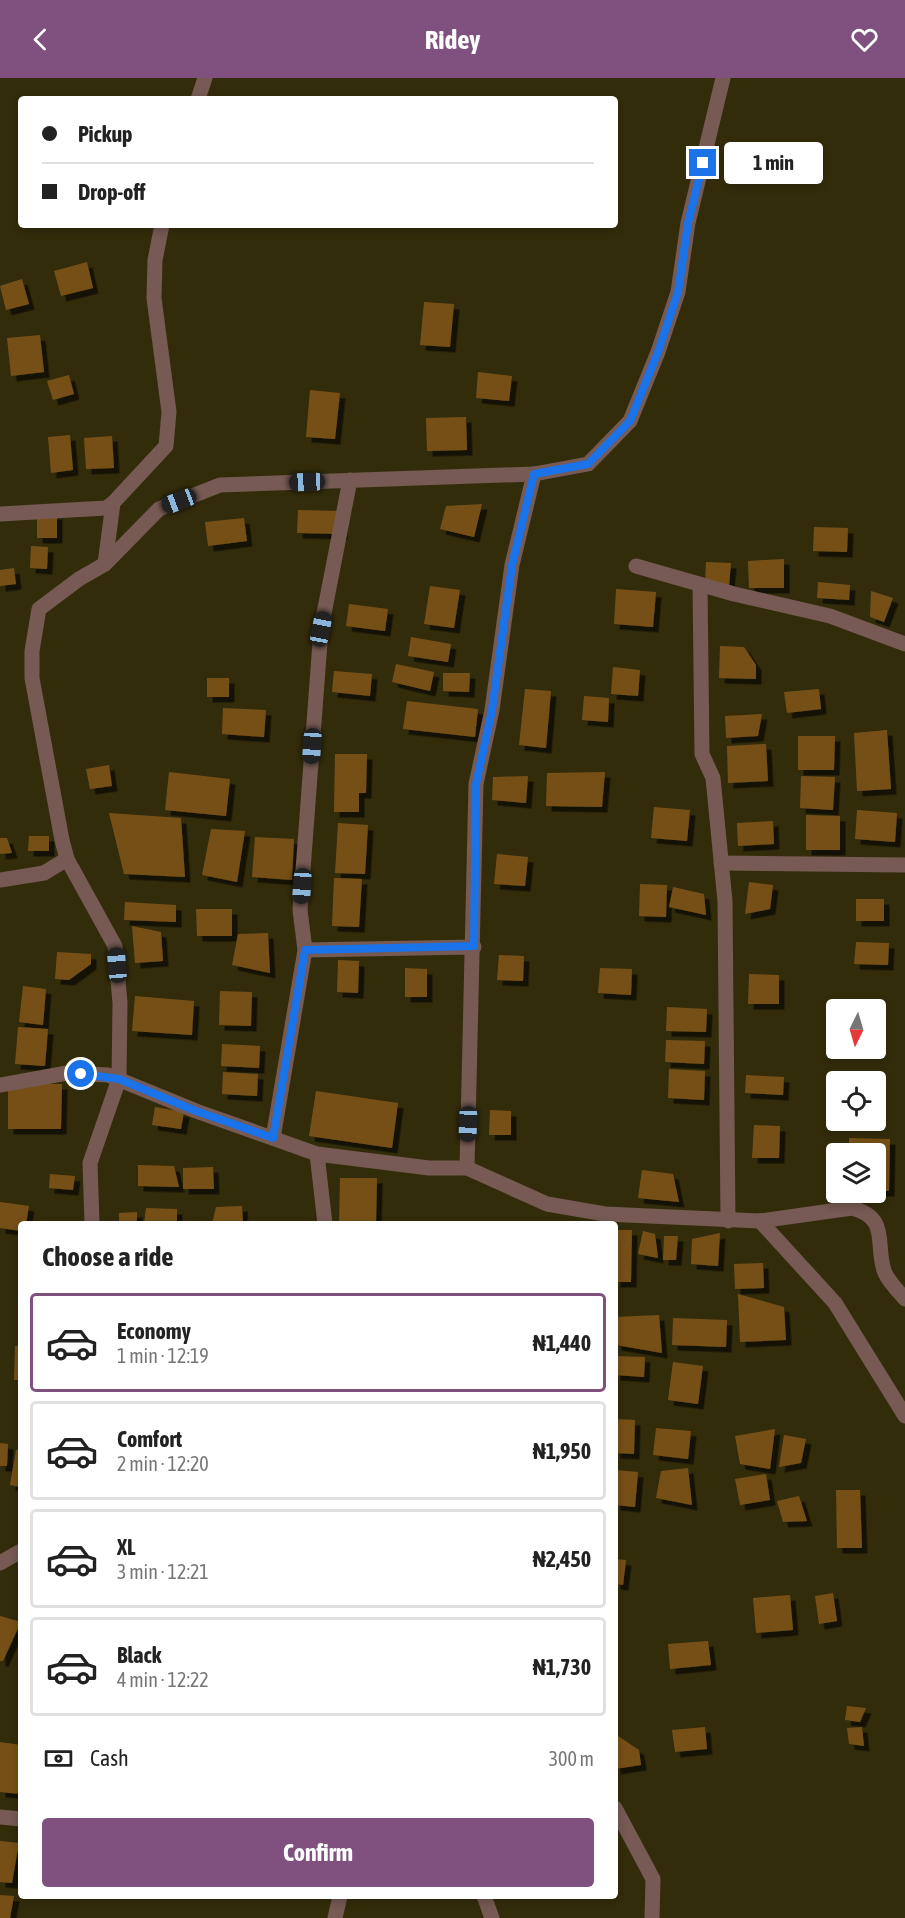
<!DOCTYPE html>
<meta charset="utf-8">
<style>
body{margin:0;font-family:"Asap Condensed",sans-serif;background:#f6f6f6;color:#222;height:100vh;display:flex;flex-direction:column;font-size:22px;white-space:nowrap}
*{box-sizing:border-box;margin:0}
p{font-size:20px;color:#767676}
.icon{flex:none;width:33px;height:33px;fill:none;stroke:currentColor;stroke-width:2;stroke-linecap:round;stroke-linejoin:round}
.map{position:relative;flex:1;overflow:hidden}
.drawer{position:absolute;left:18px;top:1143px;width:600px;height:678px;display:flex;flex-direction:column;background:#fff;border-radius:6px;box-shadow:0 3px 9px #0003}
.drawer>*{flex:none}
.banner{position:absolute;left:18px;top:18px;width:600px;height:132px;border-radius:6px;box-shadow:0 3px 9px #0003;display:grid;align-content:center;height:132px;padding:0 24px;background:#fff}
.needle{width:39px;rotate:185deg}
.buttons{position:absolute;left:826px;top:921px;display:grid;gap:12px}
.buttons a{display:grid;place-items:center;width:60px;height:60px;border-radius:6px;background:#fff;box-shadow:0 3px 9px #0003;font-size:30px}
.end{position:absolute;width:27px;height:27px;margin:-14px;border:8px solid #1a73e8;background:#fff;box-shadow:0 0 0 3px #fff}
.from{border-radius:50%}
.bubble{position:absolute;height:42px;border-radius:6px;background:#fff;box-shadow:0 3px 9px #0003;font-size:20px;font-weight:700;line-height:42px;text-align:center}
.car{position:absolute;width:18px;height:36px;margin:-18px -9px;border-radius:8px;box-shadow:0 0 4px 2px #0007;background:linear-gradient(#222 24%,#8ab4d8 0 40%,#222 0 76%,#8ab4d8 0 86%,#222 0)}
.banner b{display:flex;align-items:center;gap:21px;height:57px;font-size:22px}
.banner b+b{border-top:2px solid #e0e0e0}
.banner i{width:15px;height:15px;background:#222}
ul{padding:0;list-style:none}
li{display:flex;align-items:center;gap:18px;height:99px;margin:0 12px 9px;padding:0 12px;border:3px solid #e0e0e0;border-radius:6px}
li div{flex:1}
li b{display:block;font-size:22px}
li em{font-style:normal;font-weight:700}
li.active{border-color:#80517f}
li>.icon{width:54px;height:54px;stroke-width:1.5}
h2{padding:0 24px;font-size:27px;line-height:72px}
.pay{display:flex;align-items:center;gap:15px;height:66px;padding:0 24px;font-size:22px}
.pay p{margin-inline-start:auto}
.primary-button{display:flex;gap:12px;margin-top:auto;padding:12px 24px}
.primary-button a{flex:1;height:69px;border-radius:6px;background:#80517f;color:#fff;font-size:24px;font-weight:700;line-height:69px;text-align:center}
header{display:flex;justify-content:space-between;align-items:center;height:78px;padding:0 24px;background:#80517f;color:#fff;font-size:27px;font-weight:700}
.map>svg:first-child{display:block}
</style>
<header><svg class="icon" aria-label="back" viewBox="0 0 24 24"><path d="M15 5l-7 7 7 7"/></svg>Ridey<svg class="icon" aria-label="heart" viewBox="0 0 24 24"><path d="M12 20l-8-8c-3-5 5-10 8-4 3-6 11-1 8 4z"/></svg></header>
<div class="map">
<svg width="905" height="1840" viewBox="0 0 905 1840">
<defs>
<filter id="shadow"><feDropShadow dx="5.5" dy="5.5" stdDeviation="0" flood-color="#0009"/></filter>
</defs>
<rect width="100%" height="100%" fill="#332c0b"/>
<g fill="#765018" filter="url(#shadow)">
<path d="M 87,184 L 93,210 L 61,218 L 54,193 Z"/>
<path d="M 22,201 L 29,226 L 6,232 L 0,208 Z"/>
<path d="M 424,224 L 454,226 L 450,269 L 420,267 Z"/>
<path d="M 40,257 L 44,294 L 11,298 L 7,260 Z"/>
<path d="M 478,294 L 512,298 L 509,323 L 476,320 Z"/>
<path d="M 69,297 L 74,316 L 53,322 L 47,303 Z"/>
<path d="M 310,312 L 340,315 L 335,361 L 306,359 Z"/>
<path d="M 466,339 L 467,372 L 427,373 L 426,340 Z"/>
<path d="M 70,357 L 73,392 L 51,395 L 48,359 Z"/>
<path d="M 112,358 L 114,390 L 86,391 L 84,360 Z"/>
<path d="M 482,426 L 474,459 L 440,451 L 446,428 Z"/>
<path d="M 298,432 L 342,433 L 342,456 L 297,455 Z"/>
<path d="M 37,435 L 57,436 L 57,460 L 37,460 Z"/>
<path d="M 244,440 L 247,463 L 208,468 L 205,444 Z"/>
<path d="M 814,449 L 848,450 L 847,474 L 813,473 Z"/>
<path d="M 31,468 L 48,469 L 47,491 L 30,490 Z"/>
<path d="M 784,481 L 784,510 L 749,510 L 748,483 Z"/>
<path d="M 706,484 L 731,485 L 729,508 L 705,506 Z"/>
<path d="M 14,490 L 16,506 L 0,508 L 0,492 Z"/>
<path d="M 818,504 L 850,507 L 849,522 L 817,520 Z"/>
<path d="M 430,508 L 460,512 L 454,550 L 424,546 Z"/>
<path d="M 616,511 L 656,514 L 653,549 L 614,546 Z"/>
<path d="M 871,513 L 893,520 L 884,544 L 870,539 Z"/>
<path d="M 349,526 L 388,531 L 385,553 L 346,548 Z"/>
<path d="M 411,559 L 451,566 L 448,584 L 408,578 Z"/>
<path d="M 720,568 L 744,569 L 756,587 L 756,601 L 719,600 Z"/>
<path d="M 396,586 L 434,594 L 430,613 L 392,604 Z"/>
<path d="M 613,589 L 640,592 L 638,618 L 611,616 Z"/>
<path d="M 334,593 L 372,596 L 370,618 L 332,614 Z"/>
<path d="M 443,595 L 470,595 L 469,614 L 443,613 Z"/>
<rect x="207" y="600" width="22" height="19"/>
<path d="M 525,611 L 551,613 L 546,670 L 519,667 Z"/>
<path d="M 819,611 L 821,631 L 787,635 L 784,614 Z"/>
<path d="M 584,618 L 609,620 L 608,644 L 582,642 Z"/>
<path d="M 407,623 L 478,631 L 475,659 L 403,651 Z"/>
<path d="M 223,630 L 266,632 L 264,659 L 222,656 Z"/>
<path d="M 762,636 L 758,658 L 726,660 L 725,638 Z"/>
<path d="M 887,652 L 891,711 L 857,713 L 854,655 Z"/>
<path d="M 798,658 L 835,658 L 834,692 L 798,692 Z"/>
<path d="M 766,666 L 768,703 L 728,705 L 727,668 Z"/>
<path d="M 335,676 L 367,676 L 366,715 L 359,715 L 359,734 L 334,734 Z"/>
<path d="M 109,687 L 112,708 L 90,711 L 86,691 Z"/>
<path d="M 169,694 L 230,701 L 226,738 L 165,732 Z"/>
<path d="M 605,694 L 602,729 L 546,728 L 547,695 Z"/>
<path d="M 528,698 L 526,725 L 492,722 L 493,699 Z"/>
<path d="M 801,698 L 835,699 L 833,732 L 800,730 Z"/>
<path d="M 654,729 L 690,732 L 687,763 L 651,760 Z"/>
<path d="M 857,732 L 897,735 L 895,764 L 855,761 Z"/>
<path d="M 109,735 L 181,740 L 185,799 L 124,796 Z"/>
<path d="M 806,737 L 840,738 L 840,772 L 806,772 Z"/>
<path d="M 773,743 L 774,766 L 738,768 L 737,745 Z"/>
<path d="M 338,745 L 368,747 L 365,796 L 335,795 Z"/>
<path d="M 211,751 L 245,753 L 237,804 L 202,797 Z"/>
<path d="M 29,758 L 49,758 L 49,773 L 28,773 Z"/>
<path d="M 255,759 L 294,761 L 292,802 L 252,799 Z"/>
<path d="M 0,760 L 7,760 L 12,775 L 0,776 Z"/>
<path d="M 497,776 L 528,779 L 525,808 L 494,806 Z"/>
<path d="M 334,800 L 362,801 L 359,849 L 332,848 Z"/>
<path d="M 749,804 L 773,807 L 770,831 L 745,836 Z"/>
<path d="M 640,806 L 667,807 L 666,839 L 639,838 Z"/>
<path d="M 673,809 L 704,816 L 706,837 L 669,829 Z"/>
<rect x="856" y="821" width="28" height="22"/>
<path d="M 125,824 L 176,827 L 176,844 L 124,842 Z"/>
<path d="M 196,831 L 232,831 L 232,858 L 197,858 Z"/>
<path d="M 132,848 L 161,854 L 163,883 L 135,885 Z"/>
<path d="M 268,855 L 270,895 L 232,887 L 238,856 Z"/>
<path d="M 856,864 L 889,865 L 888,887 L 854,886 Z"/>
<path d="M 57,874 L 91,876 L 91,886 L 69,902 L 55,901 Z"/>
<path d="M 499,877 L 524,878 L 523,903 L 497,902 Z"/>
<path d="M 338,882 L 359,883 L 358,915 L 337,914 Z"/>
<path d="M 405,890 L 427,891 L 427,919 L 405,919 Z"/>
<path d="M 600,890 L 632,891 L 631,917 L 598,915 Z"/>
<path d="M 749,896 L 779,897 L 779,926 L 748,926 Z"/>
<path d="M 23,908 L 46,911 L 43,947 L 19,944 Z"/>
<path d="M 220,913 L 252,914 L 251,948 L 219,947 Z"/>
<path d="M 135,918 L 194,923 L 192,957 L 132,953 Z"/>
<path d="M 667,929 L 707,931 L 706,954 L 666,953 Z"/>
<path d="M 18,949 L 48,951 L 45,988 L 15,986 Z"/>
<path d="M 666,962 L 705,963 L 704,986 L 665,984 Z"/>
<path d="M 222,966 L 260,968 L 259,990 L 221,988 Z"/>
<path d="M 669,991 L 705,993 L 704,1022 L 668,1020 Z"/>
<path d="M 223,994 L 258,996 L 257,1018 L 222,1016 Z"/>
<path d="M 746,997 L 784,999 L 783,1017 L 745,1015 Z"/>
<path d="M 8,1006 L 62,1006 L 61,1051 L 8,1051 Z"/>
<path d="M 316,1013 L 398,1025 L 392,1070 L 309,1058 Z"/>
<path d="M 155,1029 L 184,1034 L 181,1051 L 152,1047 Z"/>
<path d="M 490,1032 L 511,1033 L 511,1057 L 489,1057 Z"/>
<path d="M 754,1047 L 780,1048 L 779,1080 L 752,1080 Z"/>
<path d="M 849,1060 L 890,1061 L 889,1113 L 876,1113 L 876,1076 L 849,1076 Z"/>
<path d="M 138,1087 L 174,1088 L 179,1109 L 138,1108 Z"/>
<path d="M 213,1089 L 214,1111 L 183,1111 L 183,1090 Z"/>
<path d="M 642,1092 L 673,1096 L 679,1124 L 638,1120 Z"/>
<path d="M 50,1096 L 75,1098 L 73,1112 L 49,1110 Z"/>
<path d="M 340,1100 L 377,1100 L 376,1146 L 339,1146 Z"/>
<path d="M 0,1124 L 29,1128 L 26,1146 L 21,1146 L 21,1153 L 0,1150 Z"/>
<path d="M 242,1128 L 243,1146 L 212,1146 L 216,1129 Z"/>
<path d="M 146,1130 L 177,1131 L 177,1146 L 144,1146 Z"/>
<path d="M 137,1134 L 137,1146 L 119,1146 L 119,1135 Z"/>
<path d="M 615,1152 L 632,1152 L 631,1204 L 615,1204 Z"/>
<path d="M 643,1153 L 655,1156 L 658,1180 L 638,1176 Z"/>
<path d="M 720,1155 L 718,1188 L 691,1186 L 692,1161 Z"/>
<path d="M 664,1158 L 678,1158 L 676,1182 L 663,1182 Z"/>
<path d="M 763,1185 L 764,1210 L 735,1211 L 734,1186 Z"/>
<path d="M 738,1216 L 784,1229 L 786,1262 L 740,1264 Z"/>
<path d="M 659,1237 L 662,1275 L 616,1267 L 615,1239 Z"/>
<path d="M 673,1240 L 727,1242 L 726,1269 L 672,1267 Z"/>
<path d="M 15,1268 L 21,1268 L 21,1302 L 14,1302 Z"/>
<path d="M 615,1278 L 645,1279 L 644,1299 L 615,1297 Z"/>
<path d="M 673,1284 L 703,1288 L 698,1326 L 668,1322 Z"/>
<path d="M 615,1341 L 635,1342 L 634,1376 L 615,1375 Z"/>
<path d="M 656,1350 L 691,1353 L 688,1381 L 653,1377 Z"/>
<path d="M 775,1351 L 770,1391 L 740,1386 L 735,1358 Z"/>
<path d="M 784,1357 L 806,1361 L 801,1385 L 779,1389 Z"/>
<path d="M 0,1365 L 8,1366 L 7,1388 L 0,1388 Z"/>
<path d="M 21,1371 L 21,1409 L 10,1407 L 16,1372 Z"/>
<path d="M 688,1390 L 692,1427 L 656,1420 L 661,1393 Z"/>
<path d="M 615,1392 L 638,1394 L 635,1429 L 615,1427 Z"/>
<path d="M 766,1396 L 770,1422 L 740,1427 L 735,1401 Z"/>
<path d="M 836,1412 L 860,1412 L 862,1470 L 837,1470 Z"/>
<path d="M 799,1418 L 807,1443 L 783,1444 L 777,1423 Z"/>
<path d="M 615,1481 L 626,1482 L 623,1507 L 615,1506 Z"/>
<path d="M 833,1515 L 837,1543 L 819,1546 L 815,1518 Z"/>
<path d="M 790,1517 L 793,1552 L 756,1555 L 753,1520 Z"/>
<path d="M 0,1538 L 21,1544 L 3,1583 L 0,1583 Z"/>
<path d="M 708,1563 L 711,1587 L 670,1591 L 668,1566 Z"/>
<path d="M 847,1628 L 866,1630 L 860,1644 L 845,1642 Z"/>
<path d="M 705,1649 L 707,1671 L 675,1674 L 672,1652 Z"/>
<path d="M 862,1649 L 864,1668 L 849,1666 L 847,1650 Z"/>
<path d="M 615,1656 L 639,1672 L 641,1687 L 615,1691 Z"/>
<path d="M 0,1664 L 21,1667 L 21,1716 L 0,1714 Z"/>
<path d="M 0,1763 L 19,1765 L 12,1805 L 0,1804 Z"/>
<path d="M 0,1817 L 14,1818 L 10,1840 L 0,1840 Z"/>
</g>
<g fill="none" stroke-linecap="round" stroke-linejoin="round">
<g stroke="#765a53" stroke-width="15">
<path d="M 198,21 L 205,0"/>
<path d="M 0,436 L 106,430 L 113,425"/>
<path d="M 105,486 L 159,431 L 220,407 L 534,396 L 588,386 L 630,343 L 658,274 L 678,214 L 688,145 L 723,0"/>
<path d="M 636,488 L 734,516 L 830,538 L 905,566"/>
<path d="M 700,507 L 702,676 L 713,700 L 725,823 L 728,1143"/>
<path d="M 721,785 L 905,787"/>
<path d="M 0,802 L 44,795 L 67,781"/>
<path d="M 305,872 L 474,869"/>
<path d="M 0,1007 L 67,995 L 108,997 L 196,1033 L 317,1076 L 429,1090 L 467,1090 L 547,1126 L 605,1136 L 760,1143 L 852,1130 C 891,1140 874,1168 885,1195 C 889,1204 898,1213 905,1221"/>
<path d="M 273,1060 L 305,872 L 300,832 L 321,551 L 350,402"/>
<path d="M 317,1076 L 325,1146"/>
<path d="M 467,1090 L 476,706 L 492,632 L 512,487 L 534,396"/>
<path d="M 760,1143 L 835,1225 L 905,1338"/>
<path d="M 92,1146 L 90,1085 L 119,1001 L 120,925 L 115,868 L 67,781 L 62,762 L 32,600 L 32,573 L 39,531 L 79,501 L 105,486 L 113,425 L 166,368 L 169,334 L 154,220 L 155,182 L 162,147"/>
<path d="M 0,1485 L 21,1473"/>
<path d="M 615,1730 L 653,1801 L 652,1840"/>
<path d="M 0,1739 L 21,1741"/>
<path d="M 484,1818 L 492,1840"/>
<path d="M 335,1840 L 340,1818"/>
</g>
</g>
<g fill="none" stroke-linecap="round" stroke-linejoin="round">
<path stroke="#1a73e8" stroke-width="8" d="M 81,996 L 119,1001 L 196,1033 L 273,1060 L 305,872 L 474,868 L 476,706 L 492,632 L 512,487 L 534,396 L 588,386 L 630,343 L 658,274 L 678,214 L 688,145 L 703,85"/>
</g>
</svg>
<div class="buttons">
<a><svg class="needle" viewBox="-14 -14 28 28"><path d="M0-13l5 13h-10z" fill="#e53935"/><path d="M0 13l5-13h-10z" fill="#767676"/></svg></a>
<a><svg class="icon" aria-label="locate" viewBox="0 0 24 24"><circle cx="12" cy="12" r="6"/><path d="M12 2v4M12 18v4M2 12h4M18 12h4"/></svg></a>
<a><svg class="icon" aria-label="layers" viewBox="0 0 24 24"><path d="M12 4l9 5-9 5-9-5zM3 14l9 5 9-5"/></svg></a>
</div>
<i class="end from" style="left:81px;top:996px"></i>
<i class="end" style="left:703px;top:85px"></i>
<div class="bubble" style="left:724px;top:64px;width:99px">1 min</div>
<i class="car" style="left:307px;top:404px;rotate:268deg"></i>
<i class="car" style="left:179px;top:423px;rotate:249deg"></i>
<i class="car" style="left:321px;top:551px;rotate:11deg"></i>
<i class="car" style="left:312px;top:668px;rotate:184deg"></i>
<i class="car" style="left:302px;top:808px;rotate:184deg"></i>
<i class="car" style="left:117px;top:887px;rotate:355deg"></i>
<i class="car" style="left:468px;top:1046px;rotate:182deg"></i>
<div class="banner">
<b><i class="from"></i>Pickup</b>
<b><i></i>Drop-off</b>
</div>
<section class="drawer">
<h2>Choose a ride</h2>
<ul>
<li class="active"><svg class="icon" aria-label="car" viewBox="0 0 24 24"><path d="M5 17H2v-5l4-1 3-4h7l3 4 3 1v5h-3M9 17h6M6 11h13"/><circle cx="7" cy="17" r="2"/><circle cx="17" cy="17" r="2"/></svg><div><b>Economy</b><p>1 min · 12:19</p></div><em>₦1,440</em></li>
<li><svg class="icon" aria-label="car" viewBox="0 0 24 24"><path d="M5 17H2v-5l4-1 3-4h7l3 4 3 1v5h-3M9 17h6M6 11h13"/><circle cx="7" cy="17" r="2"/><circle cx="17" cy="17" r="2"/></svg><div><b>Comfort</b><p>2 min · 12:20</p></div><em>₦1,950</em></li>
<li><svg class="icon" aria-label="car" viewBox="0 0 24 24"><path d="M5 17H2v-5l4-1 3-4h7l3 4 3 1v5h-3M9 17h6M6 11h13"/><circle cx="7" cy="17" r="2"/><circle cx="17" cy="17" r="2"/></svg><div><b>XL</b><p>3 min · 12:21</p></div><em>₦2,450</em></li>
<li><svg class="icon" aria-label="car" viewBox="0 0 24 24"><path d="M5 17H2v-5l4-1 3-4h7l3 4 3 1v5h-3M9 17h6M6 11h13"/><circle cx="7" cy="17" r="2"/><circle cx="17" cy="17" r="2"/></svg><div><b>Black</b><p>4 min · 12:22</p></div><em>₦1,730</em></li>
</ul>
<div class="pay"><svg class="icon" aria-label="cash" viewBox="0 0 24 24"><path d="M3 7h18v10H3z"/><circle cx="12" cy="12" r="2"/></svg>Cash<p>300 m</p></div>
<div class="primary-button"><a>Confirm</a></div>
</section>
</div>
